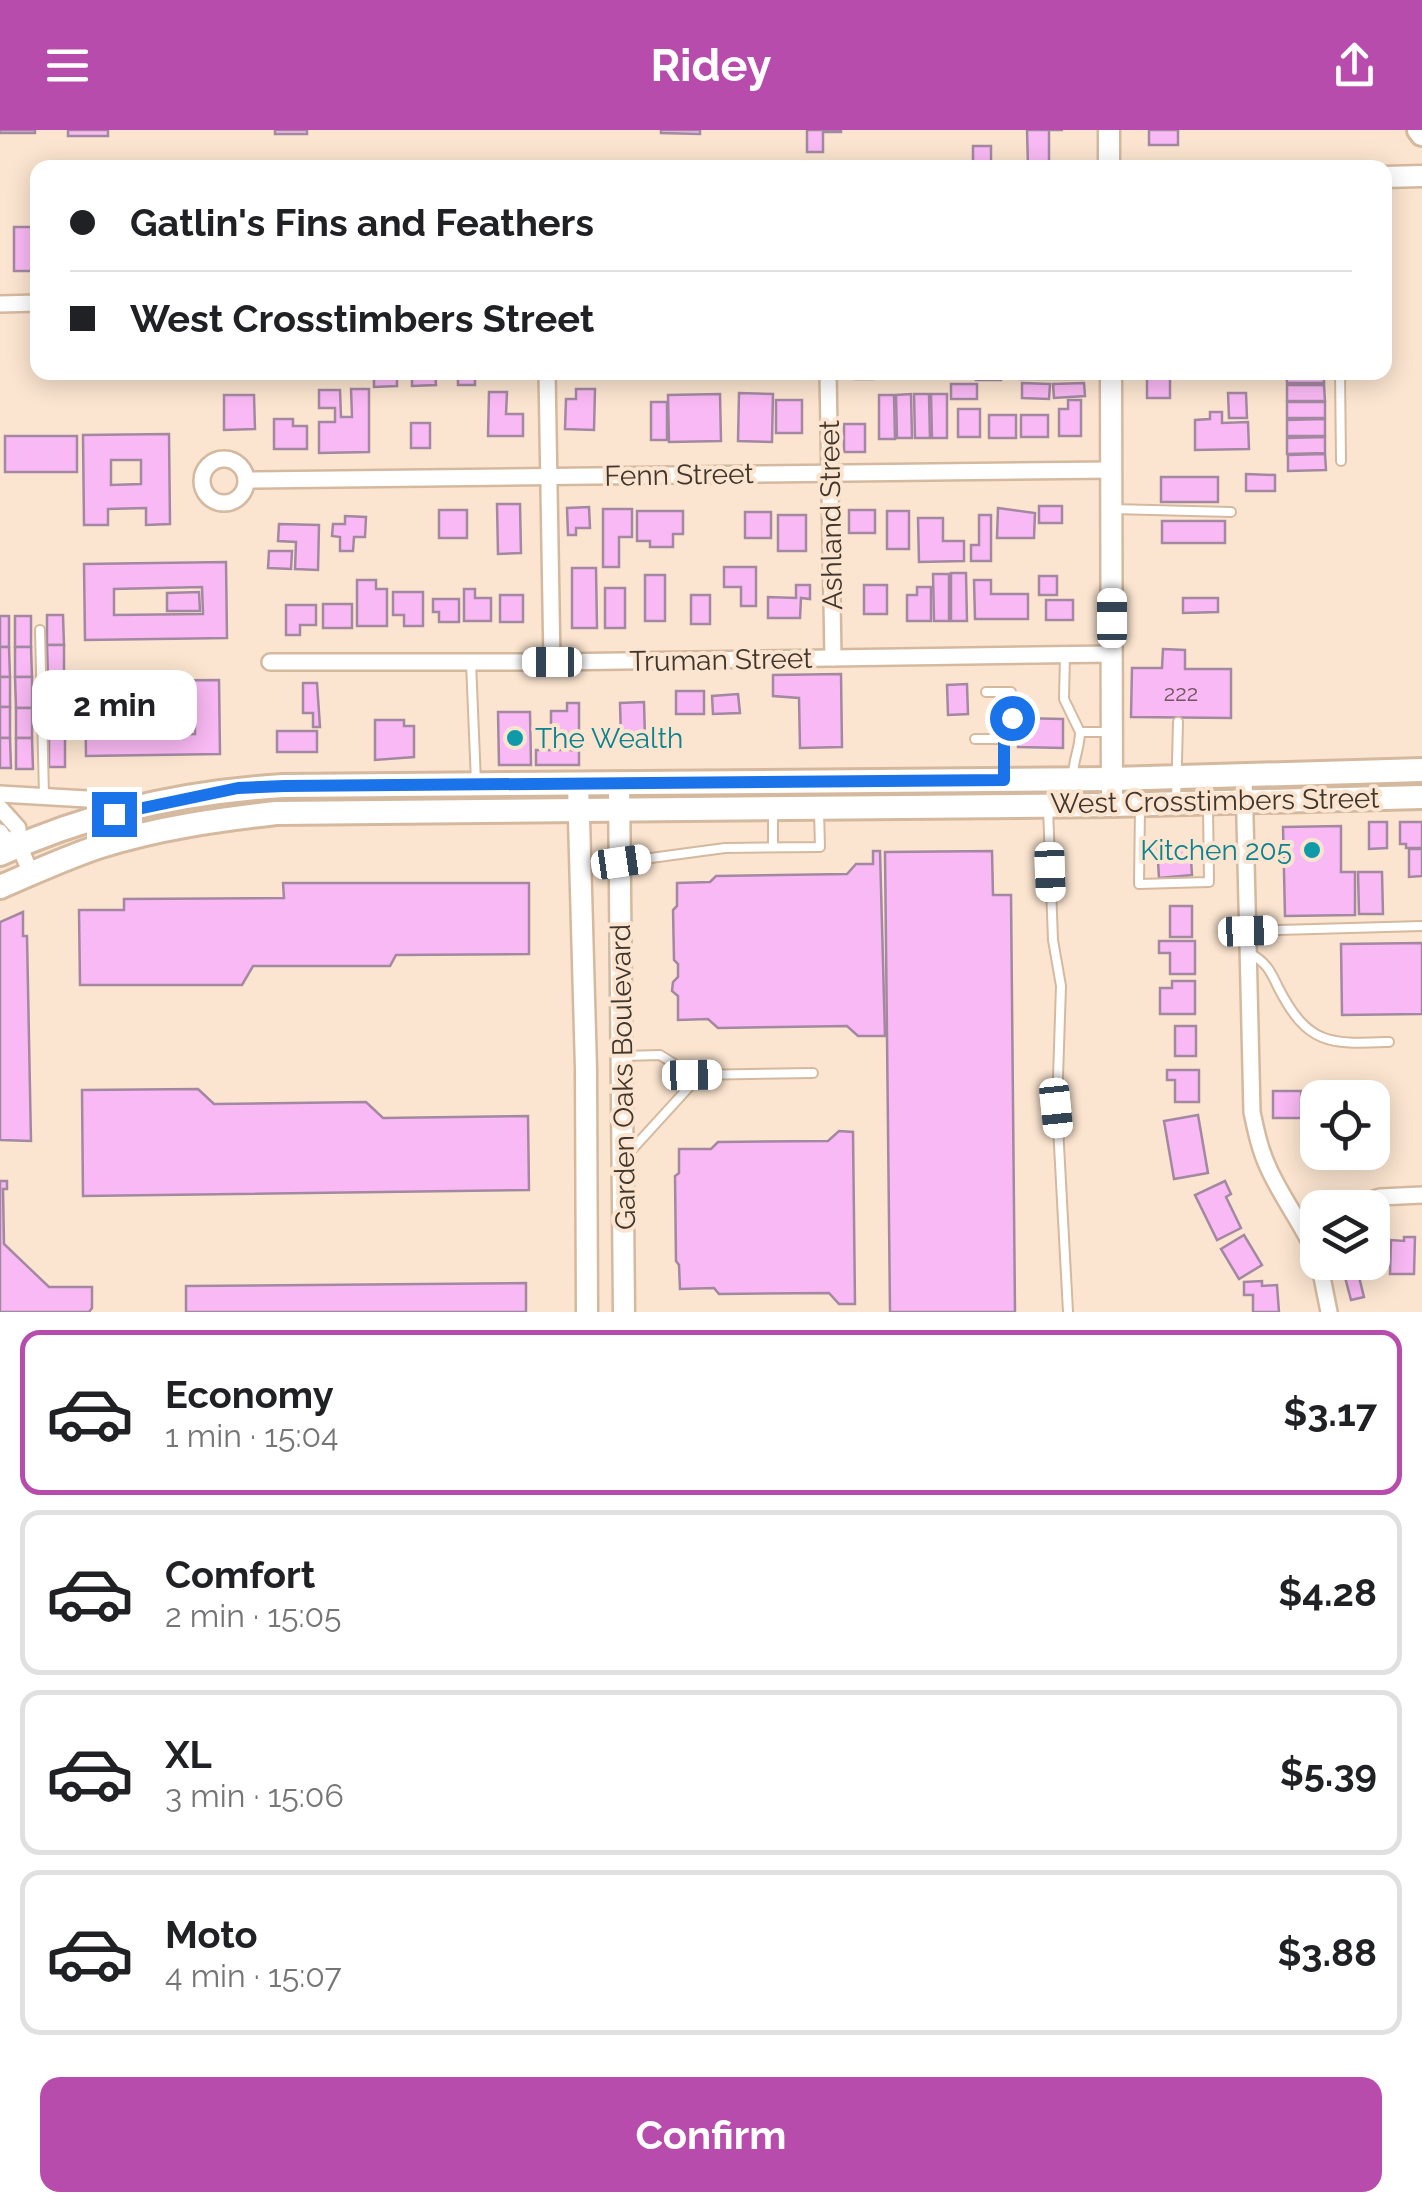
<!DOCTYPE html>
<meta charset="utf-8">
<style>
body{margin:0;font-family:Raleway,sans-serif;background:#f2f2f2;color:#202124;height:100vh;display:flex;flex-direction:column;font-size:38px;white-space:nowrap}
*{box-sizing:border-box;margin:0}
p{font-size:32px;color:#757577}
.icon{flex:none;width:55px;height:55px;fill:none;stroke:currentColor;stroke-width:2;stroke-linecap:round;stroke-linejoin:round}
.map{position:relative;height:1182px;overflow:hidden}
.details{display:flex;flex-direction:column;background:#fff;flex:1}
.details>*{flex:none}
.guide{position:absolute;left:30px;top:30px;width:1362px;height:220px;border-radius:20px;box-shadow:0 5px 25px #0003;display:grid;align-content:center;height:220px;padding:0 40px;background:#fff}
.fabs{position:absolute;left:1300px;top:950px;display:grid;gap:20px}
.fabs a{display:grid;place-items:center;width:90px;height:90px;border-radius:20px;background:#fff;box-shadow:0 5px 25px #0003;font-size:50px}
.end{position:absolute;width:45px;height:45px;margin:-22px;border:12px solid #1a73e8;background:#fff;box-shadow:0 0 0 5px #fff}
.from{border-radius:50%}
.bubble{position:absolute;height:70px;border-radius:20px;background:#fff;box-shadow:0 5px 25px #0003;font-size:32px;font-weight:700;line-height:70px;text-align:center}
.car{position:absolute;width:30px;height:60px;margin:-30px -15px;border-radius:12px;box-shadow:0 0 8px 2px #0007;background:linear-gradient(#fff 24%,#345 0 40%,#fff 0 76%,#345 0 86%,#fff 0)}
.guide b{display:flex;align-items:center;gap:35px;height:95px;font-size:38px}
.guide b+b{border-top:2px solid #e0e0e0}
.guide i{width:25px;height:25px;background:#202124}
ul{padding:18px 0 0;list-style:none}
li{display:flex;align-items:center;gap:30px;height:165px;margin:0 20px 15px;padding:0 20px;border:5px solid #e0e0e0;border-radius:20px}
li div{flex:1}
li b{display:block;font-size:38px}
li em{font-style:normal;font-weight:700}
li.active{border-color:#b84cac}
li>.icon{width:90px;height:90px;stroke-width:1.5}
.primary-button{display:flex;gap:20px;margin-top:auto;padding:20px 40px}
.primary-button a{flex:1;height:115px;border-radius:20px;background:#b84cac;color:#fff;font-size:40px;font-weight:700;line-height:115px;text-align:center}
header{display:flex;justify-content:space-between;align-items:center;height:130px;padding:0 40px;background:#b84cac;color:#fff;font-size:45px;font-weight:700}
.map>svg:first-child{display:block}
</style>
<header><svg class="icon" aria-label="menu" viewBox="0 0 24 24"><path d="M4 6h16M4 12h16M4 18h16"/></svg>Ridey<svg class="icon" aria-label="share" viewBox="0 0 24 24"><path d="M12 15V3M7 8l5-5 5 5M5 13v7h14v-7"/></svg></header>
<div class="map">
<svg width="1422" height="1182" viewBox="0 0 1422 1182">
<rect width="100%" height="100%" fill="#fbe5d0"/>
<g fill="#f9b9f4" stroke="#a388a1" stroke-width="2.5" fill-rule="evenodd">
<rect x="0" y="0" width="35" height="3"/>
<rect x="68" y="0" width="40" height="6"/>
<rect x="275" y="0" width="32" height="4"/>
<path d="M 661,0 L 700,0 L 700,4 L 661,3 Z"/>
<path d="M 807,0 L 841,0 L 841,2 L 823,2 L 823,22 L 807,22 Z"/>
<path d="M 1027,0 L 1063,0 L 1049,0 L 1049,36 L 1028,36 Z"/>
<rect x="1149" y="0" width="29" height="15"/>
<rect x="973" y="16" width="18" height="16"/>
<rect x="14" y="97" width="22" height="44"/>
<path d="M 374,242 L 397,242 L 397,256 L 374,257 Z"/>
<path d="M 412,242 L 435,242 L 436,255 L 412,256 Z"/>
<rect x="458" y="242" width="17" height="13"/>
<rect x="855" y="242" width="18" height="7"/>
<rect x="976" y="242" width="25" height="8"/>
<rect x="1019" y="242" width="64" height="7"/>
<rect x="1147" y="242" width="23" height="26"/>
<path d="M 1286,242 L 1324,242 L 1324,253 L 1287,253 Z"/>
<path d="M 1022,253 L 1050,254 L 1049,269 L 1022,268 Z"/>
<path d="M 1084,253 L 1085,266 L 1054,268 L 1053,254 Z"/>
<rect x="951" y="254" width="26" height="15"/>
<path d="M 1287,255 L 1324,255 L 1325,271 L 1287,271 Z"/>
<path d="M 351,259 L 369,259 L 369,322 L 319,323 L 319,292 L 335,292 L 335,278 L 319,278 L 319,260 L 340,260 L 341,287 L 352,287 Z"/>
<path d="M 576,259 L 595,259 L 594,300 L 565,299 L 566,269 L 576,269 Z"/>
<path d="M 489,262 L 507,262 L 506,284 L 523,284 L 523,306 L 488,306 Z"/>
<path d="M 739,263 L 773,264 L 772,312 L 738,311 Z"/>
<path d="M 1228,263 L 1246,263 L 1247,288 L 1229,288 Z"/>
<path d="M 720,264 L 721,311 L 669,312 L 668,265 Z"/>
<path d="M 911,264 L 912,308 L 897,308 L 896,265 Z"/>
<path d="M 914,264 L 929,264 L 930,308 L 915,308 Z"/>
<path d="M 931,264 L 947,264 L 947,308 L 932,308 Z"/>
<path d="M 224,265 L 254,265 L 255,299 L 224,300 Z"/>
<path d="M 879,265 L 894,265 L 895,309 L 879,309 Z"/>
<rect x="776" y="270" width="26" height="33"/>
<path d="M 1068,270 L 1081,270 L 1081,306 L 1059,306 L 1059,279 L 1068,279 Z"/>
<rect x="651" y="272" width="16" height="38"/>
<rect x="1287" y="272" width="38" height="16"/>
<rect x="958" y="279" width="22" height="28"/>
<path d="M 1210,282 L 1222,282 L 1222,293 L 1248,292 L 1249,319 L 1195,320 L 1195,290 L 1210,289 Z"/>
<rect x="989" y="285" width="27" height="23"/>
<rect x="1021" y="285" width="27" height="22"/>
<path d="M 274,289 L 293,289 L 293,296 L 307,296 L 307,319 L 274,319 Z"/>
<path d="M 1325,289 L 1325,306 L 1287,306 L 1287,290 Z"/>
<rect x="411" y="293" width="19" height="25"/>
<rect x="844" y="294" width="21" height="28"/>
<path d="M 169,304 L 170,394 L 146,395 L 146,378 L 108,379 L 108,395 L 84,395 L 83,305 ZM 111,330 L 141,330 L 141,354 L 111,355 Z"/>
<rect x="5" y="306" width="72" height="36"/>
<path d="M 1325,307 L 1325,323 L 1287,324 L 1287,308 Z"/>
<path d="M 1325,324 L 1326,340 L 1288,341 L 1288,325 Z"/>
<path d="M 1246,344 L 1275,345 L 1275,361 L 1246,361 Z"/>
<rect x="1161" y="347" width="57" height="25"/>
<path d="M 497,374 L 520,374 L 521,423 L 498,424 Z"/>
<rect x="1039" y="376" width="23" height="17"/>
<path d="M 589,377 L 590,398 L 576,398 L 576,405 L 568,405 L 567,378 Z"/>
<path d="M 998,378 L 1035,383 L 1034,408 L 997,408 Z"/>
<path d="M 603,379 L 632,379 L 632,407 L 619,407 L 619,437 L 603,437 Z"/>
<rect x="439" y="380" width="28" height="28"/>
<rect x="849" y="380" width="26" height="23"/>
<path d="M 637,381 L 683,381 L 683,404 L 673,404 L 673,417 L 650,417 L 650,411 L 637,411 Z"/>
<rect x="887" y="381" width="22" height="38"/>
<rect x="745" y="382" width="26" height="26"/>
<rect x="778" y="385" width="28" height="36"/>
<path d="M 979,385 L 991,385 L 991,431 L 971,431 L 971,415 L 979,415 Z"/>
<path d="M 345,386 L 366,387 L 365,407 L 354,407 L 353,421 L 340,421 L 340,407 L 332,406 L 333,394 L 345,394 Z"/>
<path d="M 918,388 L 943,388 L 943,411 L 964,411 L 964,431 L 919,432 Z"/>
<rect x="1162" y="391" width="63" height="22"/>
<path d="M 279,394 L 319,395 L 318,440 L 295,439 L 296,412 L 278,411 Z"/>
<path d="M 269,421 L 292,421 L 291,439 L 268,438 Z"/>
<path d="M 226,432 L 227,508 L 85,510 L 84,434 ZM 202,457 L 203,484 L 114,485 L 114,459 Z"/>
<path d="M 724,437 L 756,437 L 756,476 L 741,476 L 741,457 L 724,457 Z"/>
<path d="M 572,438 L 596,438 L 597,498 L 572,498 Z"/>
<path d="M 951,443 L 966,443 L 967,491 L 951,491 Z"/>
<path d="M 933,444 L 949,444 L 949,491 L 934,491 Z"/>
<rect x="645" y="445" width="20" height="46"/>
<rect x="1039" y="446" width="18" height="19"/>
<path d="M 357,450 L 376,450 L 376,459 L 387,459 L 387,496 L 357,496 Z"/>
<path d="M 974,450 L 991,450 L 991,464 L 1028,464 L 1028,489 L 975,489 Z"/>
<path d="M 796,455 L 810,455 L 810,469 L 801,468 L 800,488 L 768,488 L 768,467 L 796,468 Z"/>
<rect x="864" y="455" width="23" height="29"/>
<path d="M 917,457 L 931,457 L 931,491 L 907,491 L 907,465 L 917,465 Z"/>
<rect x="605" y="458" width="20" height="40"/>
<path d="M 464,459 L 475,459 L 475,468 L 491,468 L 491,491 L 464,491 Z"/>
<path d="M 199,462 L 200,481 L 167,481 L 167,463 Z"/>
<path d="M 393,462 L 423,462 L 423,496 L 404,496 L 404,485 L 393,485 Z"/>
<rect x="500" y="465" width="23" height="27"/>
<rect x="691" y="465" width="19" height="29"/>
<path d="M 1183,468 L 1218,468 L 1218,482 L 1183,483 Z"/>
<path d="M 433,469 L 459,469 L 459,492 L 439,492 L 439,482 L 433,482 Z"/>
<rect x="1046" y="470" width="27" height="20"/>
<rect x="323" y="474" width="29" height="24"/>
<path d="M 286,475 L 316,475 L 316,495 L 300,495 L 300,505 L 286,505 Z"/>
<path d="M 47,485 L 63,485 L 64,515 L 47,515 Z"/>
<rect x="0" y="486" width="9" height="31"/>
<rect x="15" y="486" width="16" height="31"/>
<path d="M 47,515 L 64,515 L 64,546 L 48,546 Z"/>
<path d="M 0,517 L 9,517 L 10,547 L 0,547 Z"/>
<path d="M 15,517 L 31,517 L 32,547 L 15,547 Z"/>
<path d="M 1163,519 L 1185,520 L 1185,539 L 1231,539 L 1231,588 L 1131,587 L 1132,538 L 1162,538 Z"/>
<path d="M 841,544 L 842,617 L 800,618 L 799,568 L 773,566 L 773,545 Z"/>
<rect x="48" y="546" width="16" height="30"/>
<rect x="0" y="547" width="10" height="30"/>
<path d="M 15,547 L 32,547 L 32,578 L 16,578 Z"/>
<path d="M 219,550 L 220,624 L 86,626 L 85,551 ZM 195,572 L 195,604 L 110,606 L 109,573 Z"/>
<path d="M 303,553 L 317,553 L 320,597 L 313,597 L 313,583 L 303,583 Z"/>
<path d="M 967,554 L 968,584 L 948,585 L 947,555 Z"/>
<rect x="676" y="561" width="28" height="23"/>
<path d="M 738,564 L 740,583 L 713,584 L 712,566 Z"/>
<path d="M 644,572 L 645,608 L 621,609 L 620,573 Z"/>
<path d="M 567,573 L 579,573 L 579,603 L 551,603 L 551,581 L 567,581 Z"/>
<path d="M 48,576 L 64,576 L 65,607 L 49,607 Z"/>
<rect x="0" y="577" width="10" height="31"/>
<rect x="16" y="578" width="16" height="30"/>
<path d="M 498,582 L 530,582 L 531,635 L 499,635 Z"/>
<path d="M 1018,588 L 1063,589 L 1063,618 L 1018,617 Z"/>
<path d="M 375,590 L 404,590 L 404,596 L 414,596 L 414,627 L 375,630 Z"/>
<rect x="277" y="601" width="40" height="21"/>
<rect x="49" y="607" width="16" height="30"/>
<path d="M 0,608 L 10,608 L 11,638 L 0,638 Z"/>
<path d="M 16,608 L 32,608 L 33,639 L 16,639 Z"/>
<rect x="536" y="620" width="43" height="15"/>
<path d="M 1369,692 L 1387,692 L 1387,718 L 1369,719 Z"/>
<path d="M 1400,692 L 1422,692 L 1422,718 L 1406,718 L 1406,714 L 1400,714 Z"/>
<path d="M 1341,696 L 1341,742 L 1355,742 L 1355,785 L 1285,786 L 1283,697 Z"/>
<path d="M 1190,714 L 1192,745 L 1159,748 L 1157,716 Z"/>
<path d="M 1409,719 L 1422,719 L 1422,746 L 1409,747 Z"/>
<path d="M 873,721 L 880,721 L 885,906 L 858,906 L 847,896 L 718,898 L 708,889 L 678,890 L 678,866 L 672,861 L 673,852 L 678,847 L 678,834 L 674,830 L 673,780 L 677,776 L 677,753 L 710,752 L 716,746 L 847,744 L 856,734 L 873,734 Z"/>
<path d="M 992,721 L 993,765 L 1011,765 L 1015,1182 L 890,1182 L 885,722 Z"/>
<path d="M 1358,742 L 1382,742 L 1383,784 L 1359,784 Z"/>
<path d="M 283,753 L 529,753 L 529,824 L 396,825 L 390,836 L 253,836 L 242,855 L 80,855 L 79,780 L 124,780 L 124,769 L 284,768 Z"/>
<rect x="1170" y="776" width="22" height="31"/>
<path d="M 23,782 L 23,806 L 27,806 L 31,1011 L 0,1010 L 0,792 Z"/>
<path d="M 1159,811 L 1195,811 L 1195,844 L 1170,844 L 1170,823 L 1159,823 Z"/>
<path d="M 1422,813 L 1422,884 L 1342,885 L 1341,814 Z"/>
<path d="M 1172,851 L 1195,851 L 1195,884 L 1160,884 L 1160,858 L 1172,858 Z"/>
<rect x="1175" y="896" width="21" height="30"/>
<path d="M 1167,940 L 1199,940 L 1199,972 L 1175,972 L 1175,950 L 1167,950 Z"/>
<path d="M 198,959 L 214,974 L 366,972 L 383,988 L 528,986 L 529,1060 L 83,1066 L 82,960 Z"/>
<rect x="1273" y="961" width="28" height="27"/>
<path d="M 1198,985 L 1208,1043 L 1174,1049 L 1164,991 Z"/>
<path d="M 839,1001 L 853,1002 L 855,1174 L 839,1174 L 829,1163 L 719,1164 L 714,1158 L 680,1159 L 679,1135 L 676,1131 L 675,1046 L 679,1043 L 679,1019 L 711,1019 L 718,1012 L 828,1011 Z"/>
<path d="M 0,1051 L 7,1051 L 7,1059 L 3,1059 L 4,1114 L 49,1157 L 92,1157 L 92,1178 L 89,1182 L 0,1182 Z"/>
<path d="M 1225,1051 L 1231,1064 L 1226,1067 L 1241,1098 L 1217,1110 L 1195,1065 Z"/>
<path d="M 1244,1105 L 1262,1135 L 1239,1149 L 1221,1119 Z"/>
<path d="M 1404,1107 L 1415,1107 L 1414,1144 L 1390,1144 L 1391,1110 L 1404,1111 Z"/>
<path d="M 1372,1118 L 1376,1118 L 1382,1142 L 1359,1147 L 1364,1167 L 1351,1170 L 1341,1132 L 1372,1132 Z"/>
<path d="M 1262,1151 L 1262,1156 L 1277,1155 L 1279,1182 L 1253,1182 L 1253,1165 L 1244,1165 L 1244,1152 Z"/>
<path d="M 526,1153 L 526,1182 L 186,1182 L 186,1156 Z"/>
</g>
<g fill="none" stroke-linecap="round" stroke-linejoin="round">
<defs>
<g id="service">
<path d="M 1340,242 L 1341,331"/>
<path d="M 1112,379 L 1231,382"/>
<path d="M 40,500 L 44,665"/>
<path d="M 1065,524 L 1064,569 L 1080,602 L 1109,602"/>
<path d="M 471,532 L 476,652"/>
<path d="M 986,562 L 1011,562 L 1012,588 L 1004,609"/>
<path d="M 975,609 L 1004,609 L 1004,645"/>
<path d="M 1073,646 C 1073,630 1080,618 1080,602"/>
<path d="M 1176,672 L 1178,592"/>
<path d="M 1048,678 L 1053,810 L 1061,856 L 1057,978 L 1068,1182"/>
<path d="M 1140,678 L 1139,754 L 1209,752 L 1208,676"/>
<path d="M 773,682 L 773,717"/>
<path d="M 621,732 L 725,718 L 820,717 L 819,682"/>
<path d="M 1248,801 L 1422,796"/>
<path d="M 1248,822 C 1266,832 1270,840 1278,857 C 1308,916 1330,914 1389,912"/>
<path d="M 623,926 L 660,925 L 692,945 L 689,957 L 627,1025"/>
<path d="M 692,945 L 813,943"/>
</g>
<g id="minor">
<path d="M 0,174 L 38,173"/>
<path d="M 547,242 L 552,532"/>
<path d="M 828,242 L 833,528"/>
<circle cx="224" cy="351" r="22"/>
<path d="M 246,350 L 1112,340"/>
<path d="M 270,532 L 552,532 L 1112,524"/>
<path d="M 1244,647 L 1252,982 C 1256,1001 1260,1020 1268,1037 C 1282,1069 1304,1096 1318,1129"/>
<path d="M 0,664 L 87,669 L 132,677"/>
<path d="M 0,678 L 18,698 L 19,715 L 31,744"/>
<path d="M 0,702 L 3,707 L 19,715"/>
<path d="M 1344,1078 L 1380,1067 L 1422,1065"/>
<path d="M 1319,1132 L 1329,1182"/>
</g>
<g id="tertiary">
<path d="M 1109,0 L 1109,38"/>
<path d="M 1385,47 L 1422,46"/>
<path d="M 1111,242 L 1112,675"/>
<path d="M 578,653 L 586,939 L 587,1182"/>
<path d="M 619,653 L 624,1182"/>
</g>
<g id="secondary">
<path d="M 1419,0 L 1422,4"/>
<path d="M 0,724 C 89,683 187,662 283,656 L 1112,649 L 1422,640"/>
<path d="M 0,757 C 33,743 67,727 101,716 C 158,698 216,690 276,683 L 1112,675 L 1422,667"/>
</g>
</defs>
<use href="#service" stroke="#d4b99f" stroke-width="12"/>
<use href="#minor" stroke="#d4b99f" stroke-width="20"/>
<use href="#tertiary" stroke="#d4b99f" stroke-width="25"/>
<use href="#secondary" stroke="#d4b99f" stroke-width="28"/>
<use href="#service" stroke="#fff" stroke-width="8"/>
<use href="#minor" stroke="#fff" stroke-width="15"/>
<use href="#tertiary" stroke="#fff" stroke-width="20"/>
<use href="#secondary" stroke="#fff" stroke-width="22"/>
</g>
<g fill="none" stroke-linecap="round" stroke-linejoin="round">
<path stroke="#1a73e8" stroke-width="12" d="M 114,684 L 238,658 L 284,656 L 1004,650 L 1004,609 L 1012,588"/>
</g>
<g fill="#0f9aa8" stroke="#fbe5d0" stroke-width="4">
<circle cx="515" cy="608" r="10"/>
<circle cx="1312" cy="720" r="10"/>
</g>
<g text-anchor="middle" dominant-baseline="central" stroke-width="8" stroke-linejoin="round" paint-order="stroke">
<g font-size="22" fill="#6f575d">
<text x="1181" y="563">222</text>
</g>
<g font-size="28" fill="#41362b" stroke="#fbe5d0">
<text transform="translate(679 345) rotate(-1)">Fenn Street</text>
<text transform="translate(831 385) rotate(-91)">Ashland Street</text>
<text transform="translate(721 530) rotate(-1)">Truman Street</text>
<text transform="translate(1215 671) rotate(-1)">West Crosstimbers Street</text>
<text transform="translate(623 947) rotate(-91)">Garden Oaks Boulevard</text>
</g>
<g font-size="28" fill="#0d838f" stroke="#fbe5d0" text-anchor="start">
<text x="535" y="608">The Wealth</text>
<text x="1292" y="720" text-anchor="end">Kitchen 205</text>
</g>
</g>
</svg>
<div class="fabs">
<a><svg class="icon" aria-label="locate" viewBox="0 0 24 24"><circle cx="12" cy="12" r="6"/><path d="M12 2v4M12 18v4M2 12h4M18 12h4"/></svg></a>
<a><svg class="icon" aria-label="layers" viewBox="0 0 24 24"><path d="M12 4l9 5-9 5-9-5zM3 14l9 5 9-5"/></svg></a>
</div>
<i class="end from" style="left:1012px;top:588px"></i>
<i class="end" style="left:114px;top:684px"></i>
<div class="bubble" style="left:32px;top:540px;width:165px">2 min</div>
<i class="car" style="left:1112px;top:488px;rotate:0deg"></i>
<i class="car" style="left:552px;top:532px;rotate:270deg"></i>
<i class="car" style="left:621px;top:732px;rotate:82deg"></i>
<i class="car" style="left:1050px;top:742px;rotate:178deg"></i>
<i class="car" style="left:1248px;top:801px;rotate:88deg"></i>
<i class="car" style="left:692px;top:945px;rotate:89deg"></i>
<i class="car" style="left:1056px;top:978px;rotate:174deg"></i>
<div class="guide">
<b><i class="from"></i>Gatlin's Fins and Feathers</b>
<b><i></i>West Crosstimbers Street</b>
</div>
</div>
<section class="details">
<ul>
<li class="active"><svg class="icon" aria-label="car" viewBox="0 0 24 24"><path d="M5 17H2v-5l4-1 3-4h7l3 4 3 1v5h-3M9 17h6M6 11h13"/><circle cx="7" cy="17" r="2"/><circle cx="17" cy="17" r="2"/></svg><div><b>Economy</b><p>1 min · 15:04</p></div><em>$3.17</em></li>
<li><svg class="icon" aria-label="car" viewBox="0 0 24 24"><path d="M5 17H2v-5l4-1 3-4h7l3 4 3 1v5h-3M9 17h6M6 11h13"/><circle cx="7" cy="17" r="2"/><circle cx="17" cy="17" r="2"/></svg><div><b>Comfort</b><p>2 min · 15:05</p></div><em>$4.28</em></li>
<li><svg class="icon" aria-label="car" viewBox="0 0 24 24"><path d="M5 17H2v-5l4-1 3-4h7l3 4 3 1v5h-3M9 17h6M6 11h13"/><circle cx="7" cy="17" r="2"/><circle cx="17" cy="17" r="2"/></svg><div><b>XL</b><p>3 min · 15:06</p></div><em>$5.39</em></li>
<li><svg class="icon" aria-label="car" viewBox="0 0 24 24"><path d="M5 17H2v-5l4-1 3-4h7l3 4 3 1v5h-3M9 17h6M6 11h13"/><circle cx="7" cy="17" r="2"/><circle cx="17" cy="17" r="2"/></svg><div><b>Moto</b><p>4 min · 15:07</p></div><em>$3.88</em></li>
</ul>
<div class="primary-button"><a>Confirm</a></div>
</section>
